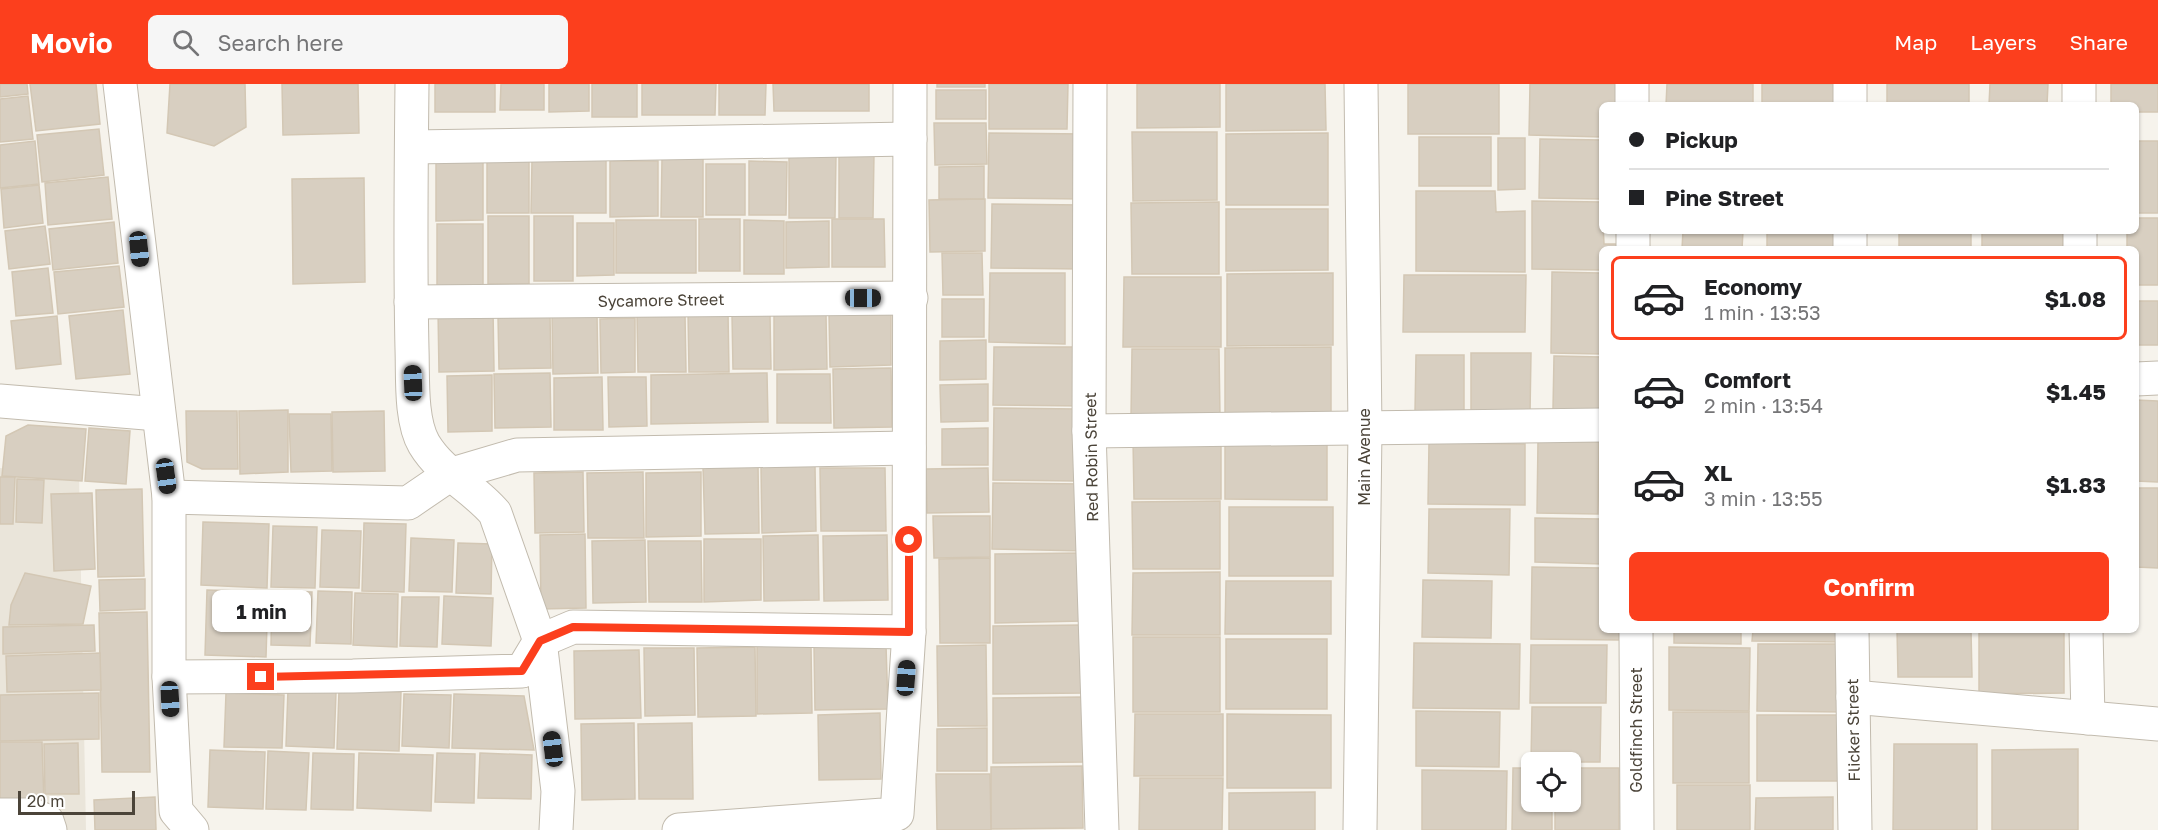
<!DOCTYPE html>
<meta charset="utf-8">
<style>
body{margin:0;font-family:"Golos Text",sans-serif;background:#f6f6f6;color:#202124;height:100vh;display:flex;flex-direction:column;font-size:22px;white-space:nowrap}
*{box-sizing:border-box;margin:0}
p{font-size:20px;color:#757577}
.icon{flex:none;width:33px;height:33px;fill:none;stroke:currentColor;stroke-width:2;stroke-linecap:round;stroke-linejoin:round}
.map{position:relative;flex:1;overflow:hidden}
.drawer{position:absolute;left:1599px;top:162px;width:540px;height:387px;display:flex;flex-direction:column;background:#fff;border-radius:9px;box-shadow:0 2px 4px #0004}
.drawer>*{flex:none}
.guide{position:absolute;left:1599px;top:18px;width:540px;height:132px;border-radius:9px;box-shadow:0 2px 4px #0004;display:grid;align-content:center;height:132px;padding:0 30px;background:#fff}
.fabs{position:absolute;left:1521px;top:668px;display:grid;gap:12px}
.fabs a{display:grid;place-items:center;width:60px;height:60px;border-radius:9px;background:#fff;box-shadow:0 2px 4px #0004;font-size:30px}
.scale{position:absolute;left:18px;bottom:15px;width:117px;box-sizing:border-box;padding-left:6px;border:3px solid #4b4439;border-top:0;font-size:16px;line-height:21px;white-space:nowrap;color:#4b4439;-webkit-text-stroke:4px #fff;paint-order:stroke}
.end{position:absolute;width:27px;height:27px;margin:-14px;border:8px solid #fc3f1d;background:#fff;box-shadow:0 0 0 3px #fff}
.from{border-radius:50%}
.bubble{position:absolute;height:42px;border-radius:9px;background:#fff;box-shadow:0 2px 4px #0004;font-size:20px;font-weight:700;line-height:42px;text-align:center}
.car{position:absolute;width:18px;height:36px;margin:-18px -9px;border-radius:8px;box-shadow:0 0 4px 2px #0007;background:linear-gradient(#222 24%,#8ab4d8 0 40%,#222 0 76%,#8ab4d8 0 86%,#222 0)}
.guide b{display:flex;align-items:center;gap:21px;height:57px;font-size:22px}
.guide b+b{border-top:2px solid #e0e0e0}
.guide i{width:15px;height:15px;background:#202124}
ul{padding:10px 0 0;list-style:none}
li{display:flex;align-items:center;gap:18px;height:84px;margin:0 12px 9px;padding:0 18px;border:3px solid transparent;border-radius:9px}
li div{flex:1}
li b{display:block;font-size:22px}
li em{font-style:normal;font-weight:700}
li.selected{border-color:#fc3f1d}
li>.icon{width:54px;height:54px;stroke-width:1.5}
.cta{display:flex;gap:12px;margin-top:auto;padding:12px 30px}
.cta a{flex:1;height:69px;border-radius:9px;background:#fc3f1d;color:#fff;font-size:24px;font-weight:700;line-height:69px;text-align:center}
header{display:flex;align-items:center;gap:36px;box-sizing:border-box;height:84px;padding:0 30px;background:#fc3f1d;color:#fff}
header strong{font-size:28px}
nav{display:flex;gap:33px;margin-inline-start:auto;font-size:21px}
.search{width:420px;height:54px;background:#f6f6f6;display:flex;align-items:center;gap:15px;box-sizing:border-box;padding:0 21px;border-radius:9px;color:#757577;font-size:22px}
.map>svg:first-child{display:block}
</style>
<header>
<strong>Movio</strong>
<div class="search"><svg class="icon" aria-label="search" viewBox="0 0 24 24"><circle cx="10" cy="10" r="6"/><path d="M15 15l6 6"/></svg>Search here</div>
<nav><a>Map</a><a>Layers</a><a>Share</a></nav>
</header>
<div class="map">
<svg width="2158" height="746" viewBox="0 0 2158 746">
<rect width="100%" height="100%" fill="#f6f3ec"/>
<path fill="#eae5da" d="M 0,384 L 79,391 L 86,746 L 0,746 Z"/>
<g fill="#d8cfc1" stroke="#d3c7b4" stroke-width="1.5">
<path d="M 0,0 L 27,0 L 28,10 L 0,13 Z"/>
<path d="M 30,0 L 96,0 L 100,40 L 36,47 Z"/>
<path d="M 170,0 L 245,0 L 246,43 L 214,62 L 167,49 Z"/>
<path d="M 282,0 L 358,0 L 359,49 L 283,51 Z"/>
<rect x="435" y="0" width="60" height="28"/>
<path d="M 501,0 L 544,0 L 544,26 L 500,26 Z"/>
<path d="M 549,0 L 589,0 L 589,27 L 549,28 Z"/>
<rect x="592" y="0" width="45" height="33"/>
<path d="M 642,0 L 716,0 L 715,31 L 642,31 Z"/>
<path d="M 719,0 L 766,0 L 765,31 L 719,31 Z"/>
<path d="M 773,0 L 869,0 L 869,27 L 774,27 Z"/>
<rect x="937" y="0" width="48" height="3"/>
<path d="M 989,0 L 1068,0 L 1067,45 L 989,45 Z"/>
<path d="M 1137,0 L 1220,0 L 1220,43 L 1137,44 Z"/>
<path d="M 1226,0 L 1325,0 L 1326,46 L 1226,47 Z"/>
<rect x="1408" y="0" width="91" height="50"/>
<path d="M 1530,0 L 1617,0 L 1617,21 L 1602,21 L 1602,53 L 1529,51 Z"/>
<path d="M 1667,0 L 1753,0 L 1753,21 L 1666,21 Z"/>
<rect x="1762" y="0" width="73" height="21"/>
<rect x="1887" y="0" width="82" height="21"/>
<path d="M 1990,0 L 2048,0 L 2047,21 L 1989,21 Z"/>
<path d="M 2111,0 L 2158,0 L 2158,28 L 2136,28 L 2136,21 L 2111,21 Z"/>
<rect x="936" y="6" width="50" height="29"/>
<path d="M 28,12 L 33,55 L 0,58 L 0,15 Z"/>
<path d="M 934,39 L 986,39 L 987,80 L 935,81 Z"/>
<path d="M 99,45 L 104,91 L 42,98 L 37,51 Z"/>
<path d="M 1132,48 L 1217,48 L 1217,116 L 1133,117 Z"/>
<path d="M 989,49 L 1085,50 L 1084,115 L 988,114 Z"/>
<path d="M 1328,49 L 1328,121 L 1226,121 L 1226,50 Z"/>
<rect x="1419" y="53" width="72" height="49"/>
<path d="M 1498,54 L 1525,54 L 1525,105 L 1498,106 Z"/>
<path d="M 1540,55 L 1602,56 L 1601,115 L 1539,114 Z"/>
<path d="M 35,57 L 39,100 L 0,104 L 0,61 Z"/>
<rect x="2136" y="57" width="22" height="72"/>
<path d="M 839,69 L 874,69 L 873,134 L 839,134 Z"/>
<path d="M 836,71 L 835,134 L 789,134 L 789,72 Z"/>
<path d="M 703,74 L 703,133 L 661,133 L 662,75 Z"/>
<path d="M 606,75 L 606,129 L 531,129 L 532,76 Z"/>
<path d="M 436,76 L 483,76 L 483,136 L 436,137 Z"/>
<rect x="487" y="76" width="42" height="53"/>
<path d="M 610,77 L 658,77 L 658,132 L 610,133 Z"/>
<path d="M 749,77 L 787,78 L 786,131 L 749,131 Z"/>
<rect x="706" y="80" width="39" height="51"/>
<path d="M 984,82 L 984,115 L 939,115 L 939,83 Z"/>
<path d="M 108,93 L 112,135 L 48,141 L 45,99 Z"/>
<path d="M 364,94 L 365,198 L 293,200 L 292,95 Z"/>
<path d="M 39,101 L 43,139 L 4,144 L 1,105 Z"/>
<path d="M 1416,107 L 1495,107 L 1496,128 L 1525,127 L 1525,188 L 1416,187 Z"/>
<path d="M 985,115 L 985,167 L 930,168 L 929,116 Z"/>
<path d="M 1532,117 L 1602,118 L 1604,160 L 1619,160 L 1619,165 L 1602,165 L 1602,186 L 1532,185 Z"/>
<path d="M 1219,118 L 1219,190 L 1132,190 L 1131,119 Z"/>
<path d="M 992,120 L 1083,121 L 1082,185 L 991,184 Z"/>
<path d="M 1226,125 L 1328,125 L 1328,186 L 1226,187 Z"/>
<rect x="488" y="132" width="41" height="68"/>
<rect x="534" y="132" width="39" height="65"/>
<path d="M 2136,134 L 2158,134 L 2158,201 L 2136,201 L 2136,165 L 2127,165 L 2127,147 L 2136,147 Z"/>
<rect x="699" y="135" width="41" height="52"/>
<path d="M 832,135 L 884,135 L 885,183 L 832,183 Z"/>
<rect x="616" y="136" width="80" height="53"/>
<path d="M 744,136 L 784,137 L 784,190 L 744,190 Z"/>
<path d="M 829,137 L 829,183 L 786,184 L 786,138 Z"/>
<path d="M 114,138 L 118,179 L 53,186 L 49,145 Z"/>
<path d="M 577,139 L 614,139 L 614,191 L 577,192 Z"/>
<rect x="437" y="140" width="46" height="63"/>
<path d="M 45,142 L 50,180 L 9,185 L 5,147 Z"/>
<path d="M 1683,147 L 1743,147 L 1742,165 L 1682,165 Z"/>
<rect x="1767" y="147" width="74" height="18"/>
<rect x="1899" y="147" width="72" height="18"/>
<rect x="1982" y="147" width="81" height="18"/>
<path d="M 942,169 L 982,169 L 983,211 L 943,211 Z"/>
<path d="M 119,182 L 124,223 L 58,230 L 54,188 Z"/>
<path d="M 48,184 L 53,229 L 16,232 L 12,188 Z"/>
<path d="M 1552,188 L 1600,189 L 1602,270 L 1551,269 Z"/>
<path d="M 990,189 L 1065,189 L 1065,260 L 989,258 Z"/>
<path d="M 1333,189 L 1333,261 L 1227,262 L 1227,190 Z"/>
<path d="M 1404,191 L 1526,191 L 1525,248 L 1403,248 Z"/>
<path d="M 1124,193 L 1221,193 L 1221,263 L 1123,263 Z"/>
<rect x="942" y="215" width="42" height="38"/>
<rect x="2136" y="217" width="22" height="44"/>
<path d="M 493,225 L 494,287 L 439,288 L 438,226 Z"/>
<path d="M 123,226 L 130,290 L 76,295 L 69,232 Z"/>
<path d="M 688,228 L 728,228 L 729,288 L 689,288 Z"/>
<path d="M 829,229 L 891,229 L 891,281 L 830,283 Z"/>
<path d="M 552,230 L 597,230 L 598,289 L 553,290 Z"/>
<path d="M 685,230 L 686,288 L 638,288 L 637,231 Z"/>
<path d="M 826,230 L 827,285 L 774,286 L 774,231 Z"/>
<path d="M 732,231 L 770,231 L 771,285 L 733,285 Z"/>
<path d="M 57,232 L 61,280 L 16,285 L 11,237 Z"/>
<path d="M 498,232 L 550,232 L 551,284 L 499,285 Z"/>
<path d="M 635,234 L 635,288 L 601,289 L 600,235 Z"/>
<path d="M 986,256 L 986,295 L 940,296 L 940,257 Z"/>
<path d="M 994,263 L 1085,263 L 1085,322 L 993,321 Z"/>
<path d="M 1331,263 L 1331,334 L 1225,334 L 1225,264 Z"/>
<path d="M 1132,265 L 1219,265 L 1220,333 L 1131,333 Z"/>
<path d="M 1471,269 L 1531,269 L 1530,330 L 1471,329 Z"/>
<path d="M 1416,271 L 1464,271 L 1464,328 L 1415,328 Z"/>
<path d="M 1554,272 L 1602,273 L 1602,326 L 1553,325 Z"/>
<path d="M 891,284 L 892,343 L 834,344 L 833,285 Z"/>
<path d="M 550,289 L 551,343 L 495,344 L 494,290 Z"/>
<path d="M 767,289 L 768,338 L 651,340 L 651,291 Z"/>
<path d="M 777,290 L 830,290 L 831,339 L 777,339 Z"/>
<path d="M 492,291 L 492,347 L 448,348 L 447,292 Z"/>
<path d="M 602,293 L 603,346 L 554,346 L 554,294 Z"/>
<path d="M 608,293 L 646,293 L 647,342 L 609,343 Z"/>
<path d="M 988,300 L 988,337 L 941,338 L 940,301 Z"/>
<path d="M 2136,316 L 2158,317 L 2158,398 L 2136,397 Z"/>
<path d="M 994,324 L 1077,325 L 1076,397 L 993,396 Z"/>
<path d="M 288,326 L 288,388 L 240,390 L 239,327 Z"/>
<path d="M 186,327 L 237,327 L 238,385 L 202,385 L 187,378 Z"/>
<path d="M 384,327 L 385,387 L 333,388 L 332,328 Z"/>
<path d="M 289,330 L 331,330 L 332,387 L 291,388 Z"/>
<path d="M 28,341 L 86,345 L 82,397 L 2,392 L 6,352 Z"/>
<path d="M 89,344 L 130,347 L 126,400 L 85,397 Z"/>
<path d="M 988,344 L 988,381 L 942,381 L 942,345 Z"/>
<path d="M 1133,355 L 1221,355 L 1221,415 L 1134,415 Z"/>
<path d="M 1538,357 L 1599,358 L 1598,430 L 1537,429 Z"/>
<path d="M 1225,358 L 1327,358 L 1327,416 L 1225,415 Z"/>
<path d="M 1429,359 L 1525,360 L 1525,421 L 1428,420 Z"/>
<path d="M 758,381 L 759,449 L 705,450 L 703,383 Z"/>
<path d="M 815,382 L 816,447 L 762,449 L 761,383 Z"/>
<path d="M 820,384 L 885,384 L 886,447 L 821,447 Z"/>
<path d="M 988,384 L 989,428 L 927,429 L 926,385 Z"/>
<path d="M 583,388 L 584,448 L 535,449 L 534,389 Z"/>
<path d="M 643,388 L 644,454 L 588,454 L 587,389 Z"/>
<path d="M 701,388 L 701,452 L 646,453 L 646,389 Z"/>
<path d="M 0,393 L 15,393 L 13,440 L 0,440 Z"/>
<path d="M 17,395 L 44,396 L 42,439 L 16,438 Z"/>
<path d="M 993,399 L 1085,400 L 1084,467 L 992,465 Z"/>
<path d="M 2136,404 L 2158,404 L 2158,484 L 2136,483 Z"/>
<path d="M 142,405 L 144,492 L 98,493 L 96,406 Z"/>
<path d="M 92,409 L 95,485 L 54,487 L 51,410 Z"/>
<path d="M 1220,417 L 1220,485 L 1133,485 L 1132,418 Z"/>
<rect x="1229" y="423" width="104" height="69"/>
<path d="M 1429,425 L 1510,425 L 1509,491 L 1428,489 Z"/>
<path d="M 933,432 L 990,432 L 990,473 L 934,474 Z"/>
<path d="M 1535,434 L 1602,435 L 1602,480 L 1535,478 Z"/>
<path d="M 203,438 L 269,440 L 267,504 L 201,501 Z"/>
<path d="M 364,439 L 406,440 L 404,508 L 362,507 Z"/>
<path d="M 273,442 L 317,443 L 315,504 L 271,503 Z"/>
<path d="M 322,446 L 361,447 L 359,504 L 320,503 Z"/>
<path d="M 585,450 L 586,524 L 541,525 L 540,451 Z"/>
<path d="M 818,451 L 819,516 L 764,517 L 763,452 Z"/>
<path d="M 887,451 L 888,516 L 824,517 L 823,452 Z"/>
<path d="M 411,454 L 454,456 L 452,508 L 409,507 Z"/>
<path d="M 704,455 L 761,455 L 761,516 L 704,518 Z"/>
<path d="M 645,456 L 646,518 L 593,519 L 592,457 Z"/>
<path d="M 648,457 L 701,457 L 702,518 L 649,518 Z"/>
<path d="M 458,459 L 492,460 L 491,510 L 456,509 Z"/>
<path d="M 1082,469 L 1082,537 L 995,539 L 995,470 Z"/>
<path d="M 990,474 L 990,559 L 940,559 L 939,475 Z"/>
<path d="M 1532,483 L 1602,484 L 1602,546 L 1619,546 L 1619,556 L 1531,555 Z"/>
<path d="M 1220,488 L 1220,551 L 1132,551 L 1133,489 Z"/>
<path d="M 25,489 L 91,502 L 83,540 L 9,541 L 11,521 Z"/>
<path d="M 145,495 L 145,525 L 100,527 L 99,496 Z"/>
<path d="M 1423,496 L 1492,497 L 1491,554 L 1422,553 Z"/>
<path d="M 1226,497 L 1331,497 L 1331,550 L 1225,550 Z"/>
<path d="M 207,506 L 268,508 L 266,573 L 205,571 Z"/>
<path d="M 272,507 L 312,508 L 310,562 L 271,561 Z"/>
<path d="M 318,507 L 352,508 L 351,560 L 316,559 Z"/>
<path d="M 355,509 L 398,510 L 397,563 L 353,561 Z"/>
<path d="M 444,512 L 493,514 L 491,562 L 442,560 Z"/>
<path d="M 402,513 L 439,513 L 437,563 L 400,562 Z"/>
<path d="M 147,528 L 150,688 L 102,688 L 99,529 Z"/>
<path d="M 94,541 L 95,567 L 3,570 L 3,543 Z"/>
<path d="M 1082,541 L 1083,609 L 993,610 L 993,542 Z"/>
<path d="M 1674,546 L 1741,546 L 1741,560 L 1674,559 Z"/>
<path d="M 1753,546 L 1845,546 L 1845,558 L 1752,557 Z"/>
<path d="M 1897,546 L 1971,546 L 1972,593 L 1898,593 Z"/>
<path d="M 1979,546 L 2064,546 L 2064,609 L 1979,610 Z"/>
<rect x="1133" y="553" width="87" height="75"/>
<rect x="1226" y="555" width="101" height="70"/>
<path d="M 1414,559 L 1520,560 L 1519,625 L 1413,624 Z"/>
<path d="M 1758,560 L 1845,560 L 1844,628 L 1757,627 Z"/>
<path d="M 886,561 L 888,625 L 815,626 L 814,562 Z"/>
<path d="M 986,561 L 987,642 L 938,642 L 937,562 Z"/>
<path d="M 1531,561 L 1607,561 L 1606,619 L 1530,619 Z"/>
<path d="M 757,562 L 811,562 L 812,629 L 757,630 Z"/>
<path d="M 755,563 L 756,632 L 698,633 L 697,564 Z"/>
<path d="M 1669,563 L 1750,564 L 1749,627 L 1669,626 Z"/>
<path d="M 644,564 L 694,564 L 695,631 L 645,632 Z"/>
<path d="M 639,566 L 641,634 L 575,635 L 574,567 Z"/>
<path d="M 100,569 L 101,606 L 7,608 L 6,572 Z"/>
<path d="M 288,605 L 336,608 L 334,664 L 286,662 Z"/>
<path d="M 339,606 L 401,608 L 399,667 L 337,665 Z"/>
<path d="M 99,609 L 99,655 L 0,657 L 0,611 Z"/>
<path d="M 226,609 L 284,611 L 282,664 L 224,663 Z"/>
<path d="M 404,610 L 451,611 L 449,664 L 402,662 Z"/>
<path d="M 454,610 L 524,612 L 534,666 L 452,664 Z"/>
<path d="M 1082,613 L 1083,678 L 993,679 L 993,614 Z"/>
<path d="M 1532,623 L 1601,623 L 1600,678 L 1531,678 Z"/>
<path d="M 1416,627 L 1500,628 L 1499,683 L 1416,682 Z"/>
<rect x="1673" y="628" width="76" height="71"/>
<path d="M 880,629 L 881,695 L 819,696 L 818,631 Z"/>
<path d="M 1135,630 L 1223,630 L 1223,692 L 1134,692 Z"/>
<path d="M 1227,630 L 1331,631 L 1331,704 L 1227,704 Z"/>
<path d="M 1757,631 L 1844,631 L 1843,697 L 1757,697 Z"/>
<path d="M 634,639 L 635,715 L 582,716 L 581,640 Z"/>
<path d="M 692,639 L 693,715 L 639,715 L 638,640 Z"/>
<path d="M 987,644 L 987,687 L 937,687 L 937,645 Z"/>
<path d="M 0,658 L 42,658 L 44,720 L 0,721 Z"/>
<path d="M 78,659 L 79,710 L 45,710 L 44,660 Z"/>
<path d="M 1894,660 L 1977,660 L 1977,746 L 1893,746 Z"/>
<path d="M 2078,665 L 2078,746 L 1992,746 L 1992,666 Z"/>
<path d="M 210,666 L 265,668 L 263,725 L 208,723 Z"/>
<path d="M 268,667 L 309,669 L 306,726 L 266,725 Z"/>
<path d="M 313,669 L 354,670 L 353,726 L 311,725 Z"/>
<path d="M 359,669 L 433,671 L 431,727 L 357,724 Z"/>
<path d="M 437,669 L 475,670 L 474,719 L 435,718 Z"/>
<path d="M 480,669 L 532,671 L 531,715 L 478,714 Z"/>
<path d="M 1082,682 L 1083,744 L 991,745 L 991,683 Z"/>
<path d="M 1513,684 L 1532,684 L 1532,717 L 1552,717 L 1552,746 L 1512,746 Z"/>
<path d="M 1570,684 L 1619,684 L 1619,746 L 1555,746 L 1555,717 L 1570,717 Z"/>
<path d="M 1422,686 L 1507,687 L 1506,746 L 1422,746 Z"/>
<path d="M 936,690 L 990,690 L 991,746 L 937,746 Z"/>
<path d="M 1140,694 L 1223,694 L 1222,746 L 1139,746 Z"/>
<rect x="1677" y="701" width="73" height="45"/>
<path d="M 1315,708 L 1315,746 L 1229,746 L 1229,709 Z"/>
<path d="M 155,713 L 156,746 L 95,746 L 94,716 Z"/>
<path d="M 1833,713 L 1833,746 L 1755,746 L 1756,714 Z"/>
</g>
<g fill="none" stroke-linecap="round" stroke-linejoin="round">
<defs>
<g id="minor">
<path d="M 120,0 L 169,413 L 169,593 L 176,727 L 192,746"/>
<path d="M 412,0 C 411,88 410,177 412,265 C 413,292 410,336 424,360 C 442,390 473,403 495,429 L 540,557 L 558,707 L 556,746"/>
<path d="M 1090,0 L 1089,347 L 1102,746"/>
<path d="M 1632,0 L 1632,21"/>
<path d="M 1850,0 L 1850,21"/>
<path d="M 2079,0 L 2079,21"/>
<path d="M 412,63 L 910,55"/>
<path d="M 1633,147 L 1633,165"/>
<path d="M 1850,147 L 1850,165"/>
<path d="M 2080,147 L 2080,165"/>
<path d="M 411,218 L 911,214"/>
<path d="M 2136,295 L 2158,294"/>
<path d="M 0,317 L 158,330"/>
<path d="M 1089,347 L 1602,341"/>
<path d="M 169,413 L 408,419 L 449,391 L 517,371 L 909,364"/>
<path d="M 1636,546 L 1637,746"/>
<path d="M 1852,546 L 1855,746"/>
<path d="M 2086,546 L 2088,634"/>
<path d="M 169,593 L 353,592 L 522,587 L 540,557 L 573,543 L 909,548"/>
<path d="M 1853,613 L 2158,640"/>
<path d="M 0,731 L 32,731 L 47,737 L 50,746"/>
<path d="M 679,746 L 897,730 L 909,548 L 910,0"/>
<path d="M 1360,746 L 1365,345 L 1361,0"/>
</g>
</defs>
<use href="#minor" stroke="#c2bbae" stroke-width="35"/>
<use href="#minor" stroke="#fff" stroke-width="33"/>
</g>
<g fill="none" stroke-linecap="round" stroke-linejoin="round">
<path stroke="#fc3f1d" stroke-width="8" d="M 261,593 L 522,587 L 540,557 L 573,543 L 909,548 L 909,456"/>
</g>
<g text-anchor="middle" dominant-baseline="central" stroke-width="4.5" stroke-linejoin="round" paint-order="stroke">
<g font-size="16" fill="#4b4439" stroke="#fff">
<text transform="translate(661 216) rotate(-1)">Sycamore Street</text>
<text transform="translate(1091 373) rotate(-91)">Red Robin Street</text>
<text transform="translate(1364 373) rotate(-90)">Main Avenue</text>
<text transform="translate(1636 646) rotate(-90)">Goldfinch Street</text>
<text transform="translate(1853 646) rotate(-91)">Flicker Street</text>
</g>
</g>
</svg>
<div class="fabs">
<a><svg class="icon" aria-label="locate" viewBox="0 0 24 24"><circle cx="12" cy="12" r="6"/><path d="M12 2v4M12 18v4M2 12h4M18 12h4"/></svg></a>
</div>
<div class="scale">20 m</div>
<i class="end from" style="left:909px;top:456px"></i>
<i class="end" style="left:261px;top:593px"></i>
<div class="bubble" style="left:212px;top:506px;width:99px">1 min</div>
<i class="car" style="left:139px;top:165px;rotate:174deg"></i>
<i class="car" style="left:863px;top:214px;rotate:90deg"></i>
<i class="car" style="left:413px;top:299px;rotate:358deg"></i>
<i class="car" style="left:166px;top:392px;rotate:172deg"></i>
<i class="car" style="left:906px;top:594px;rotate:4deg"></i>
<i class="car" style="left:170px;top:615px;rotate:177deg"></i>
<i class="car" style="left:553px;top:665px;rotate:353deg"></i>
<div class="guide">
<b><i class="from"></i>Pickup</b>
<b><i></i>Pine Street</b>
</div>
<section class="drawer">
<ul>
<li class="selected"><svg class="icon" aria-label="car" viewBox="0 0 24 24"><path d="M5 17H2v-5l4-1 3-4h7l3 4 3 1v5h-3M9 17h6M6 11h13"/><circle cx="7" cy="17" r="2"/><circle cx="17" cy="17" r="2"/></svg><div><b>Economy</b><p>1 min · 13:53</p></div><em>$1.08</em></li>
<li><svg class="icon" aria-label="car" viewBox="0 0 24 24"><path d="M5 17H2v-5l4-1 3-4h7l3 4 3 1v5h-3M9 17h6M6 11h13"/><circle cx="7" cy="17" r="2"/><circle cx="17" cy="17" r="2"/></svg><div><b>Comfort</b><p>2 min · 13:54</p></div><em>$1.45</em></li>
<li><svg class="icon" aria-label="car" viewBox="0 0 24 24"><path d="M5 17H2v-5l4-1 3-4h7l3 4 3 1v5h-3M9 17h6M6 11h13"/><circle cx="7" cy="17" r="2"/><circle cx="17" cy="17" r="2"/></svg><div><b>XL</b><p>3 min · 13:55</p></div><em>$1.83</em></li>
</ul>
<div class="cta"><a>Confirm</a></div>
</section>
</div>
